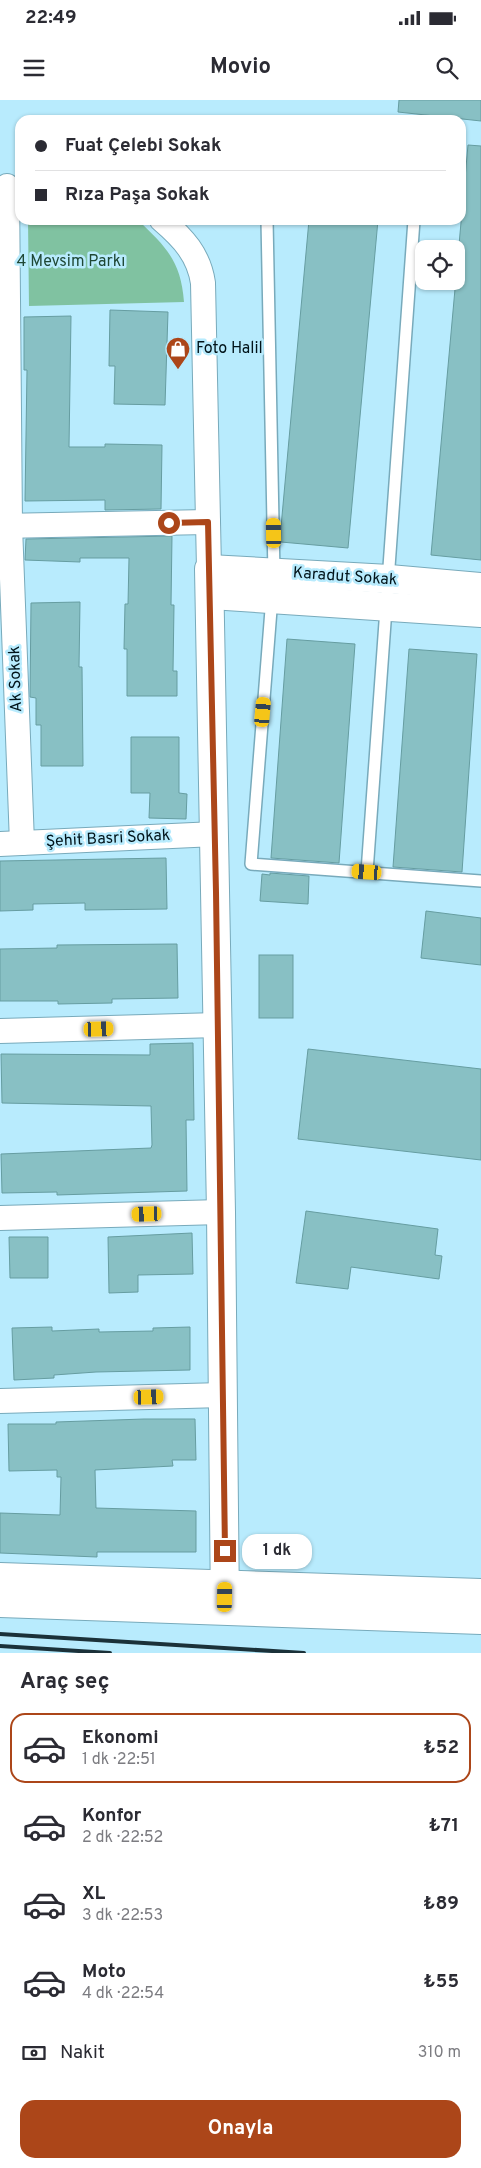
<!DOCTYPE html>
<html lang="tr">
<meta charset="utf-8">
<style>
body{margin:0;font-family:Overpass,sans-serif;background:#f7f7f7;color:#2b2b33;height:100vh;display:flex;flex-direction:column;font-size:19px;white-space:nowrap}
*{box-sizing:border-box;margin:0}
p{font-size:16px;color:#7c7c81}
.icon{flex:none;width:28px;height:28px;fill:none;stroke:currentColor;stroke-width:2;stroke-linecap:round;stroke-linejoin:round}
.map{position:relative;height:1553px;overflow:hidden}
.sheet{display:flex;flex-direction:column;background:#fff;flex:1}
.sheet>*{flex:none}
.top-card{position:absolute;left:15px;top:15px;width:451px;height:110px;border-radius:15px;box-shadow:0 1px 4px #0004;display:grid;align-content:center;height:110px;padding:0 20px;background:#fff}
.fabs{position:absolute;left:415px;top:140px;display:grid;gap:10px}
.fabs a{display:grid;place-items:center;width:50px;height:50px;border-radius:10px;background:#fff;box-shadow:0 1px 4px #0004;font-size:25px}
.end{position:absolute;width:22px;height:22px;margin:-11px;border:6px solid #ac4619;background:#fff;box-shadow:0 0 0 2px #fff}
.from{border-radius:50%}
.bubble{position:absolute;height:35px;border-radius:15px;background:#fff;box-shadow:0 1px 4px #0004;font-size:16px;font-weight:700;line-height:35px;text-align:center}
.car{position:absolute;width:15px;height:30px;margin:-15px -8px;border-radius:6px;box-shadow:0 0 4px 1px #0007;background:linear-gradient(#f5c518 24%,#345 0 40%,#f5c518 0 76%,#345 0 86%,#f5c518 0)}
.top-card b{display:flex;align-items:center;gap:18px;height:48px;font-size:19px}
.top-card b+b{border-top:1px solid #e1e1e2}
.top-card i{width:12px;height:12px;background:#2b2b33}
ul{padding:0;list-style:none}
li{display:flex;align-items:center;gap:15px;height:70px;margin:0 10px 8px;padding:0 10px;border:2px solid transparent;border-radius:15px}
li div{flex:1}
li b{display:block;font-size:19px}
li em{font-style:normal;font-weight:700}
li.selected{border-color:#ac4619}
li>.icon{width:45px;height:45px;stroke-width:1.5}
h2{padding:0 20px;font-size:22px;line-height:60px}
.pay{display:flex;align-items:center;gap:12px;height:55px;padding:0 20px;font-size:19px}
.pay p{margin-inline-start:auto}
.action{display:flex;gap:10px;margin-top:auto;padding:10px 20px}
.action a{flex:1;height:58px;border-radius:15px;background:#ac4619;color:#fff;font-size:20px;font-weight:700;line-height:58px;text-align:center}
.status{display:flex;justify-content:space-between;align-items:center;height:35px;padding:0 25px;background:#fff;direction:ltr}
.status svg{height:14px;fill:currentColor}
header{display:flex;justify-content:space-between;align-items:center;height:65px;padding:0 20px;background:#fff;font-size:22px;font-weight:700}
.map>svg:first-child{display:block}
</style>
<div class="status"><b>22:49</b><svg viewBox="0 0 49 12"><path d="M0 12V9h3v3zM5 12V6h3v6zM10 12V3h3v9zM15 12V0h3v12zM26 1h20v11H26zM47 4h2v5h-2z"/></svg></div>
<header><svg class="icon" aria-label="menu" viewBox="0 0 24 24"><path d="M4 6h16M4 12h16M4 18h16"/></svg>Movio<svg class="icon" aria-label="search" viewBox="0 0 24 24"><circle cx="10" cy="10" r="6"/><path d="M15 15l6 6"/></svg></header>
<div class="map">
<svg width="481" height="1553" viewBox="0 0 481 1553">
<rect width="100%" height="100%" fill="#b8ebfd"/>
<path fill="#80c2a1" d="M 28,120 L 138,120 C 166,147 181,161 184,202 L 29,206 Z"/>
<g fill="#88c0c4" stroke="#669da1">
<path d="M 399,0 L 481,0 L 481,21 L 398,12 Z"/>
<path d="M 468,45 L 481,46 L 481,460 L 431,455 Z"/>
<path d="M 309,120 L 378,120 L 348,448 L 281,442 L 281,427 Z"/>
<path d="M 110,210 L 168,212 L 165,305 L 114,304 L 115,266 L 109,266 Z"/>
<path d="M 71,216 L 69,347 L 105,347 L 105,344 L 162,345 L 161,409 L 105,410 L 105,400 L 25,401 L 27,270 L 24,270 L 24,217 Z"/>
<path d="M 172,436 L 171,505 L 174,505 L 173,571 L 177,571 L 177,596 L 127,596 L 127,549 L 124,549 L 125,504 L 128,504 L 129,458 L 80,458 L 80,462 L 25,460 L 26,439 Z"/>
<path d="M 80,502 L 79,567 L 82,567 L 83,666 L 41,666 L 41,625 L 36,625 L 36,598 L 30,597 L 31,503 Z"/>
<path d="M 287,539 L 355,544 L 339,763 L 271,758 Z"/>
<path d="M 409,549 L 477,554 L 462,772 L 393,767 Z"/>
<path d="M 131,637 L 179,637 L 179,693 L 187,694 L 186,719 L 149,718 L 150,693 L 131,693 Z"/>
<path d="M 166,758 L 167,809 L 85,810 L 85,803 L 33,804 L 33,810 L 0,811 L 0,761 Z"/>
<path d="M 270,773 L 309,776 L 308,804 L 260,801 L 262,774 L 270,775 Z"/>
<path d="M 426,811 L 481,818 L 481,865 L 421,858 Z"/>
<path d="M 177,844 L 178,898 L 112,899 L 112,903 L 58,904 L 58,901 L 0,901 L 0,849 L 57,848 L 57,845 Z"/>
<rect x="259" y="855" width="34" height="63"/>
<path d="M 193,943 L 194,1020 L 186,1020 L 187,1091 L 57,1095 L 57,1092 L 2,1093 L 1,1054 L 151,1048 L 152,1045 L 151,1006 L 2,1003 L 1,954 L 150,955 L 150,944 Z"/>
<path d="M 308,949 L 481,969 L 481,1060 L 298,1039 Z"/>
<path d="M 306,1111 L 438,1129 L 435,1155 L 442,1156 L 439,1179 L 351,1167 L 348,1189 L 296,1183 Z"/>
<path d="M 192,1133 L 193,1174 L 138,1175 L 138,1192 L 109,1193 L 108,1137 Z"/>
<path d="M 9,1137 L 48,1137 L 48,1178 L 10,1178 Z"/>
<path d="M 52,1227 L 52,1231 L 99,1229 L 99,1232 L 153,1231 L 153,1228 L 190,1227 L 190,1270 L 96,1272 L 54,1275 L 54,1278 L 14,1280 L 12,1228 Z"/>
<path d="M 144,1319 L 195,1319 L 196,1360 L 172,1360 L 173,1366 L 95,1370 L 96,1408 L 196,1411 L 196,1452 L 97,1452 L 97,1457 L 0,1453 L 0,1413 L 60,1415 L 61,1377 L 57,1377 L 57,1370 L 9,1371 L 8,1324 L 56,1324 L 56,1322 Z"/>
</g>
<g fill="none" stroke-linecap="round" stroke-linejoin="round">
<defs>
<g id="lane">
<path d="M 267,120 L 274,474"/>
<path d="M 272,497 L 251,764 L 481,781"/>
<path d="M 367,772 L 414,120"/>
</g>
<g id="street">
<path d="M 7,86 L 10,426 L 22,743"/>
<path d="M 162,120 C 183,138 199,155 203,183 L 209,469"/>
<path d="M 0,426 L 208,422"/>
<path d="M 0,744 L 215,734"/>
<path d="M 0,931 L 218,925"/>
<path d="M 0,1118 L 221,1112"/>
<path d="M 0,1301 L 223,1295"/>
</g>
<g id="secondary">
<path d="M 211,495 L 481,513"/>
<path d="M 0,1477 L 481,1493"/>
<path d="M 0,1503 L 481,1520"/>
<path d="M 225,1510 L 221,1112 L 209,469 L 389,479 L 481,487"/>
</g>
</defs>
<use href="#lane" stroke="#78aabb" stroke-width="14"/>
<use href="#street" stroke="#78aabb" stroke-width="26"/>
<use href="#secondary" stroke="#78aabb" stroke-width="30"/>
<use href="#lane" stroke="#fff" stroke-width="11"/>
<use href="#street" stroke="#fff" stroke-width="24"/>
<use href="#secondary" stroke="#fff" stroke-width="28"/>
<g stroke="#1b3139" stroke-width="4">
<path d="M 0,1534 L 304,1553"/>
<path d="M 0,1546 L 110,1553"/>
</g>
</g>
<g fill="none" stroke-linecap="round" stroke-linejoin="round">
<path stroke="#ac4619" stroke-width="6" d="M 169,423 L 208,422 L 216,792 L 225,1451"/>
</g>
<defs>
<symbol id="shop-pin" viewBox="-11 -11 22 30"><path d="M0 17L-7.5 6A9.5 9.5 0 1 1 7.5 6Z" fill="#ac4619" stroke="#b8ebfd"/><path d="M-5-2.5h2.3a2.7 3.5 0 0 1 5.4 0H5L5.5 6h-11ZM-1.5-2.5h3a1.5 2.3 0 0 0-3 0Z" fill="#fff"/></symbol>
</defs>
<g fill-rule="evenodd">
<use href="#shop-pin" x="164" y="235" width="28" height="38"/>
</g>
<g text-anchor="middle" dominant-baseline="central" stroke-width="5" stroke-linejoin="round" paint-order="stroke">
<g font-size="16" fill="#1f4735" stroke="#b8ebfd">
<text x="71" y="162">4 Mevsim Parkı</text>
</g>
<g font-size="16" fill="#011319" stroke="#b8ebfd" text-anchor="start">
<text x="196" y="249">Foto Halil</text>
</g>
<g font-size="16" fill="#011319" stroke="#b8ebfd">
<text transform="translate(345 477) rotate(4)">Karadut Sokak</text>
<text transform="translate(16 579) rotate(-92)">Ak Sokak</text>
<text transform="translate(108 739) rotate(-3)">Şehit Basri Sokak</text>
</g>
</g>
</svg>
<div class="fabs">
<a><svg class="icon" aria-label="locate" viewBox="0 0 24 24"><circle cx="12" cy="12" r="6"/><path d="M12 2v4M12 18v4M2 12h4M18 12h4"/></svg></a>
</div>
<i class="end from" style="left:169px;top:423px"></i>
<i class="end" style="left:225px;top:1451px"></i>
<div class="bubble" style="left:242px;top:1434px;width:70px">1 dk</div>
<i class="car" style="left:274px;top:433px;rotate:359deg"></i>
<i class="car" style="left:263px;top:612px;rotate:5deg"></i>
<i class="car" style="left:367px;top:772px;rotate:274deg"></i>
<i class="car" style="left:99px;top:929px;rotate:88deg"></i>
<i class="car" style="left:147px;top:1114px;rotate:268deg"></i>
<i class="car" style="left:149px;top:1297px;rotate:88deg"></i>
<i class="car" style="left:225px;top:1497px;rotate:1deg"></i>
<div class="top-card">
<b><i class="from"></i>Fuat Çelebi Sokak</b>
<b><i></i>Rıza Paşa Sokak</b>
</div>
</div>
<section class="sheet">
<h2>Araç seç</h2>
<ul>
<li class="selected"><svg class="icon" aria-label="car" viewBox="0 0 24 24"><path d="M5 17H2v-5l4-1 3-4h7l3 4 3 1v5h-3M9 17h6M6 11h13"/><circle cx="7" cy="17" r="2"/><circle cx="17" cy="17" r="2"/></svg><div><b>Ekonomi</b><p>1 dk · 22:51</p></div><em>₺52</em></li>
<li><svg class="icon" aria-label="car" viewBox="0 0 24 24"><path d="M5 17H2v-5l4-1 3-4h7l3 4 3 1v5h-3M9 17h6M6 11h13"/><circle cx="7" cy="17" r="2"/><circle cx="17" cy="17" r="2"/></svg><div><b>Konfor</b><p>2 dk · 22:52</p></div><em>₺71</em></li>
<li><svg class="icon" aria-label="car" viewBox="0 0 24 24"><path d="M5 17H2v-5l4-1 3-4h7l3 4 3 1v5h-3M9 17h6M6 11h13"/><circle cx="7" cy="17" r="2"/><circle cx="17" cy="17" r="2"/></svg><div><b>XL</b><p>3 dk · 22:53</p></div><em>₺89</em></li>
<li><svg class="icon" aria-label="car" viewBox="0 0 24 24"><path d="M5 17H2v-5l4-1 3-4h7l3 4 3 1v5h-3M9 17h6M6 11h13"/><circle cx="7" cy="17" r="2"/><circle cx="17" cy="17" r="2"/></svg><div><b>Moto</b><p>4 dk · 22:54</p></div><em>₺55</em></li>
</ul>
<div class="pay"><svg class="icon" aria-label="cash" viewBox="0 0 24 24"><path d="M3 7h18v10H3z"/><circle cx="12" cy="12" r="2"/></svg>Nakit<p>310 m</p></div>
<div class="action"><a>Onayla</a></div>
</section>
